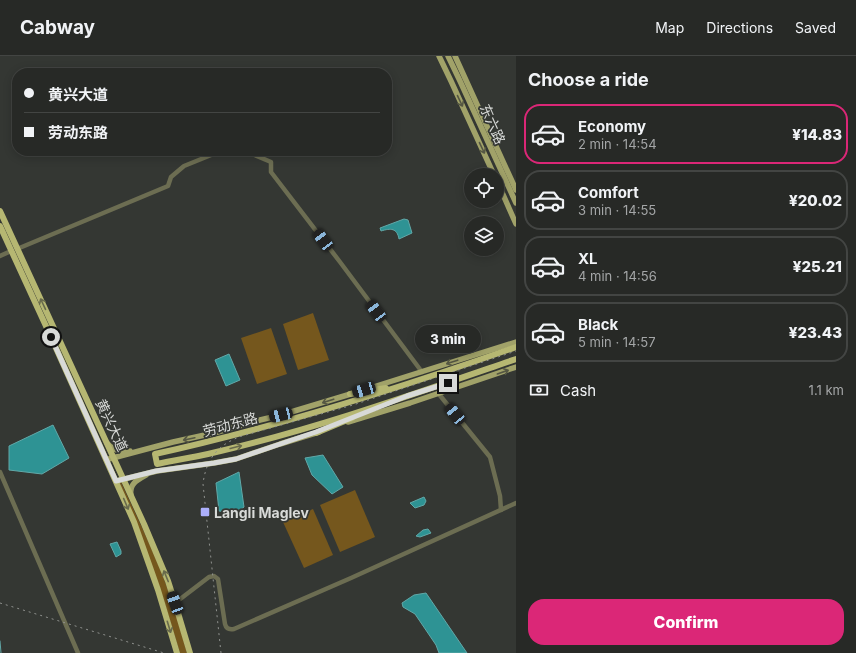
<!DOCTYPE html>
<meta charset="utf-8">
<style>
body{margin:0;font-family:Inter,"Noto Sans SC",sans-serif;background:#2f312e;color:#f1f3f6;height:100vh;display:flex;flex-direction:column;font-size:15px;white-space:nowrap}
*{box-sizing:border-box;margin:0}
p{font-size:13px;color:#a4a6a7}
.icon{flex:none;width:22px;height:22px;fill:none;stroke:currentColor;stroke-width:2;stroke-linecap:round;stroke-linejoin:round}
.map{position:relative;flex:1;overflow:hidden}
.panel{display:flex;flex-direction:column;background:#272926;width:340px}
.panel>*{flex:none}
.banner{position:absolute;left:12px;top:12px;width:380px;height:88px;border-radius:16px;box-shadow:0 2px 10px #0003,0 0 0 1px #434543;display:grid;align-content:center;height:88px;padding:0 12px;background:#272926}
.fabs{position:absolute;left:464px;top:112px;display:grid;gap:8px}
.fabs a{display:grid;place-items:center;width:40px;height:40px;border-radius:50%;background:#272926;box-shadow:0 2px 10px #0003,0 0 0 1px #434543;font-size:20px}
.end{position:absolute;width:18px;height:18px;margin:-9px;border:5px solid #d8dad8;background:#111;box-shadow:0 0 0 2px #111}
.from{border-radius:50%}
.bubble{position:absolute;height:28px;border-radius:14px;background:#272926;box-shadow:0 2px 10px #0003,0 0 0 1px #434543;font-size:13px;font-weight:800;line-height:28px;text-align:center}
.car{position:absolute;width:12px;height:24px;margin:-12px -6px;border-radius:5px;box-shadow:0 0 3px 1px #0007;background:linear-gradient(#222 24%,#8ab4d8 0 40%,#222 0 76%,#8ab4d8 0 86%,#222 0)}
.banner b{display:flex;align-items:center;gap:14px;height:38px;font-size:15px}
.banner b+b{border-top:1px solid #434543}
.banner i{width:10px;height:10px;background:#f1f3f6}
ul{padding:0;list-style:none}
li{display:flex;align-items:center;gap:12px;height:60px;margin:0 8px 6px;padding:0 4px;border:2px solid #434543;border-radius:16px}
li div{flex:1}
li b{display:block;font-size:15px}
li em{font-style:normal;font-weight:800}
li.on{border-color:#db2777}
li>.icon{width:36px;height:36px;stroke-width:1.5}
h2{padding:0 12px;font-size:18px;line-height:48px}
.pay{display:flex;align-items:center;gap:10px;height:44px;padding:0 12px;font-size:15px}
.pay p{margin-inline-start:auto}
.primary-button{display:flex;gap:8px;margin-top:auto;padding:8px 12px}
.primary-button a{flex:1;height:46px;border-radius:16px;background:#db2777;color:#fff;font-size:16px;font-weight:800;line-height:46px;text-align:center}
header{display:flex;align-items:center;gap:24px;box-sizing:border-box;height:56px;padding:0 20px;background:#272926;border-bottom:1px solid #434543}
header strong{font-size:19px}
nav{display:flex;gap:22px;margin-inline-start:auto;font-size:14px}
main{display:flex;flex:1;min-height:0}
.map>svg:first-child{display:block}
</style>
<header>
<strong>Cabway</strong>
<nav><a>Map</a><a>Directions</a><a>Saved</a></nav>
</header>
<main>
<div class="map">
<svg width="516" height="597" viewBox="0 0 516 597">
<rect width="100%" height="100%" fill="#343733"/>
<g fill="#75571d">
<path d="M 313,257 L 329,304 L 298,314 L 283,268 Z"/>
<path d="M 271,272 L 287,318 L 257,328 L 241,282 Z"/>
<path d="M 120,424 C 135,457 151,489 164,523 C 173,547 180,572 187,597 L 180,597 L 160,532 L 119,425 Z"/>
<path d="M 355,434 L 375,481 L 340,496 L 320,449 Z"/>
<path d="M 313,453 L 333,499 L 304,512 L 283,466 Z"/>
</g>
<g fill="#2e9394" stroke="#61a8a8">
<path d="M 404,163 L 408,164 L 412,177 L 399,183 C 397,172 391,172 381,175 L 380,172 Z"/>
<path d="M 229,298 L 240,324 L 226,330 L 215,304 Z"/>
<path d="M 53,369 L 69,402 L 42,418 L 9,414 L 9,390 Z"/>
<path d="M 323,399 L 343,431 L 332,438 L 312,419 L 305,402 Z"/>
<path d="M 239,416 L 244,451 C 237,458 228,456 219,455 L 216,427 Z"/>
<path d="M 424,441 L 426,445 L 424,449 L 415,452 L 410,447 Z"/>
<path d="M 428,473 L 431,477 L 420,481 L 416,480 L 423,474 Z"/>
<path d="M 117,486 L 121,495 L 121,498 L 116,501 L 110,488 Z"/>
<path d="M 426,537 L 467,597 L 439,597 L 436,589 L 415,558 L 403,551 L 402,547 L 414,539 Z"/>
</g>
<g fill="none" stroke-linecap="round" stroke-linejoin="round">
<path stroke="#61a8a8" stroke-width="1" d="M 0,585 L 1,597"/>
<g stroke="#6c6d52" stroke-width="4.5">
<path d="M 245,95 L 271,106 L 271,116 L 340,206 L 422,316"/>
<path d="M 17,193 L 168,130 L 171,121 L 184,110 L 221,95"/>
<path d="M 0,200 L 11,195"/>
<path d="M 438,337 L 490,401 L 500,440 L 501,454"/>
<path d="M 0,416 L 78,597"/>
<path d="M 175,547 L 209,521 L 214,520 L 218,523 L 225,568 C 226,572 229,574 234,573 L 351,522 L 516,447"/>
</g>
<g stroke="#a1a269" stroke-width="5.5">
<path d="M 439,0 L 451,25 L 494,119"/>
<path d="M 448,0 L 460,25 L 516,147"/>
<path d="M 455,0 L 516,134"/>
<path d="M 497,125 L 516,168"/>
<path d="M 370,332 L 516,286"/>
<path d="M 348,366 L 410,347 L 516,311"/>
<path d="M 107,387 C 114,395 121,396 130,395"/>
<path d="M 109,403 L 173,386 L 214,377 L 260,364 L 281,359 L 354,337"/>
<path d="M 116,425 L 157,415 L 214,407 L 236,403 L 280,388 L 319,376"/>
<path d="M 131,439 C 129,428 137,424 146,419"/>
</g>
<g stroke="#b6b772" stroke-width="6">
<path d="M 0,155 L 144,468 L 168,525 L 175,547 L 190,597"/>
<path d="M 0,170 L 51,281 L 134,466 L 158,534 L 177,597"/>
<path d="M 516,291 C 397,333 278,371 155,398 L 157,408 C 174,404 191,402 208,398 C 313,374 414,338 516,303"/>
<path d="M 350,338 L 386,332"/>
<path d="M 316,377 L 352,362"/>
</g>
<g stroke="#90928f" stroke-width="1" stroke-dasharray="2 4" stroke-linecap="butt">
<path d="M 0,547 L 164,597"/>
<path d="M 221,597 L 203,428 C 206,402 219,388 242,380 L 353,349 L 516,295"/>
</g>
</g>
<defs><path id="oneway-shaft" d="M-6 0H5M1.5-3L5.5 0L1.5 3" fill="none" stroke-width="1.6" stroke-linecap="round" stroke-linejoin="round"/></defs>
<g stroke="#555743">
<use href="#oneway-shaft" transform="translate(460 45) rotate(65)"/>
<use href="#oneway-shaft" transform="translate(482 92) rotate(65)"/>
<use href="#oneway-shaft" transform="translate(452 306) rotate(162)"/>
<use href="#oneway-shaft" transform="translate(503 316) rotate(-19)"/>
<use href="#oneway-shaft" transform="translate(328 345) rotate(162)"/>
<use href="#oneway-shaft" transform="translate(189 383) rotate(168)"/>
</g>
<g stroke="#686a4c">
<use href="#oneway-shaft" transform="translate(43 248) rotate(-115)"/>
<use href="#oneway-shaft" transform="translate(236 391) rotate(-14)"/>
<use href="#oneway-shaft" transform="translate(126 448) rotate(67)"/>
<use href="#oneway-shaft" transform="translate(166 520) rotate(-112)"/>
<use href="#oneway-shaft" transform="translate(169 571) rotate(73)"/>
</g>
<g fill="none" stroke-linecap="round" stroke-linejoin="round">
<path stroke="#d8dad8" stroke-width="5" d="M 51,281 L 116,425 L 156,415 L 214,407 L 236,403 L 289,385 L 316,376 L 407,340 L 448,327"/>
</g>
<rect fill="#acaffb" stroke="#343733" stroke-width="1.5" x="200" y="451" width="10" height="10" rx="2"/>
<g text-anchor="middle" dominant-baseline="central" stroke-width="3.5" stroke-linejoin="round" paint-order="stroke">
<g font-size="14" fill="#d8dad8" stroke="#343733">
<text transform="translate(493 68) rotate(66)">东六路</text>
<text transform="translate(230 368) rotate(-15)">劳动东路</text>
<text transform="translate(112 369) rotate(65)">黄兴大道</text>
</g>
<g font-size="14" font-weight="bold" fill="#d8dad8" stroke="#343733" text-anchor="start">
<text x="214" y="456">Langli Maglev</text>
</g>
</g>
</svg>
<div class="fabs">
<a><svg class="icon" aria-label="locate" viewBox="0 0 24 24"><circle cx="12" cy="12" r="6"/><path d="M12 2v4M12 18v4M2 12h4M18 12h4"/></svg></a>
<a><svg class="icon" aria-label="layers" viewBox="0 0 24 24"><path d="M12 4l9 5-9 5-9-5zM3 14l9 5 9-5"/></svg></a>
</div>
<i class="end from" style="left:51px;top:281px"></i>
<i class="end" style="left:448px;top:327px"></i>
<div class="bubble" style="left:415px;top:269px;width:66px">3 min</div>
<i class="car" style="left:323px;top:184px;rotate:323deg"></i>
<i class="car" style="left:376px;top:255px;rotate:323deg"></i>
<i class="car" style="left:364px;top:334px;rotate:254deg"></i>
<i class="car" style="left:455px;top:358px;rotate:321deg"></i>
<i class="car" style="left:281px;top:359px;rotate:257deg"></i>
<i class="car" style="left:175px;top:547px;rotate:340deg"></i>
<div class="banner">
<b><i class="from"></i>黄兴大道</b>
<b><i></i>劳动东路</b>
</div>
</div>
<section class="panel">
<h2>Choose a ride</h2>
<ul>
<li class="on"><svg class="icon" aria-label="car" viewBox="0 0 24 24"><path d="M5 17H2v-5l4-1 3-4h7l3 4 3 1v5h-3M9 17h6M6 11h13"/><circle cx="7" cy="17" r="2"/><circle cx="17" cy="17" r="2"/></svg><div><b>Economy</b><p>2 min · 14:54</p></div><em>¥14.83</em></li>
<li><svg class="icon" aria-label="car" viewBox="0 0 24 24"><path d="M5 17H2v-5l4-1 3-4h7l3 4 3 1v5h-3M9 17h6M6 11h13"/><circle cx="7" cy="17" r="2"/><circle cx="17" cy="17" r="2"/></svg><div><b>Comfort</b><p>3 min · 14:55</p></div><em>¥20.02</em></li>
<li><svg class="icon" aria-label="car" viewBox="0 0 24 24"><path d="M5 17H2v-5l4-1 3-4h7l3 4 3 1v5h-3M9 17h6M6 11h13"/><circle cx="7" cy="17" r="2"/><circle cx="17" cy="17" r="2"/></svg><div><b>XL</b><p>4 min · 14:56</p></div><em>¥25.21</em></li>
<li><svg class="icon" aria-label="car" viewBox="0 0 24 24"><path d="M5 17H2v-5l4-1 3-4h7l3 4 3 1v5h-3M9 17h6M6 11h13"/><circle cx="7" cy="17" r="2"/><circle cx="17" cy="17" r="2"/></svg><div><b>Black</b><p>5 min · 14:57</p></div><em>¥23.43</em></li>
</ul>
<div class="pay"><svg class="icon" aria-label="cash" viewBox="0 0 24 24"><path d="M3 7h18v10H3z"/><circle cx="12" cy="12" r="2"/></svg>Cash<p>1.1 km</p></div>
<div class="primary-button"><a>Confirm</a></div>
</section>
</main>
